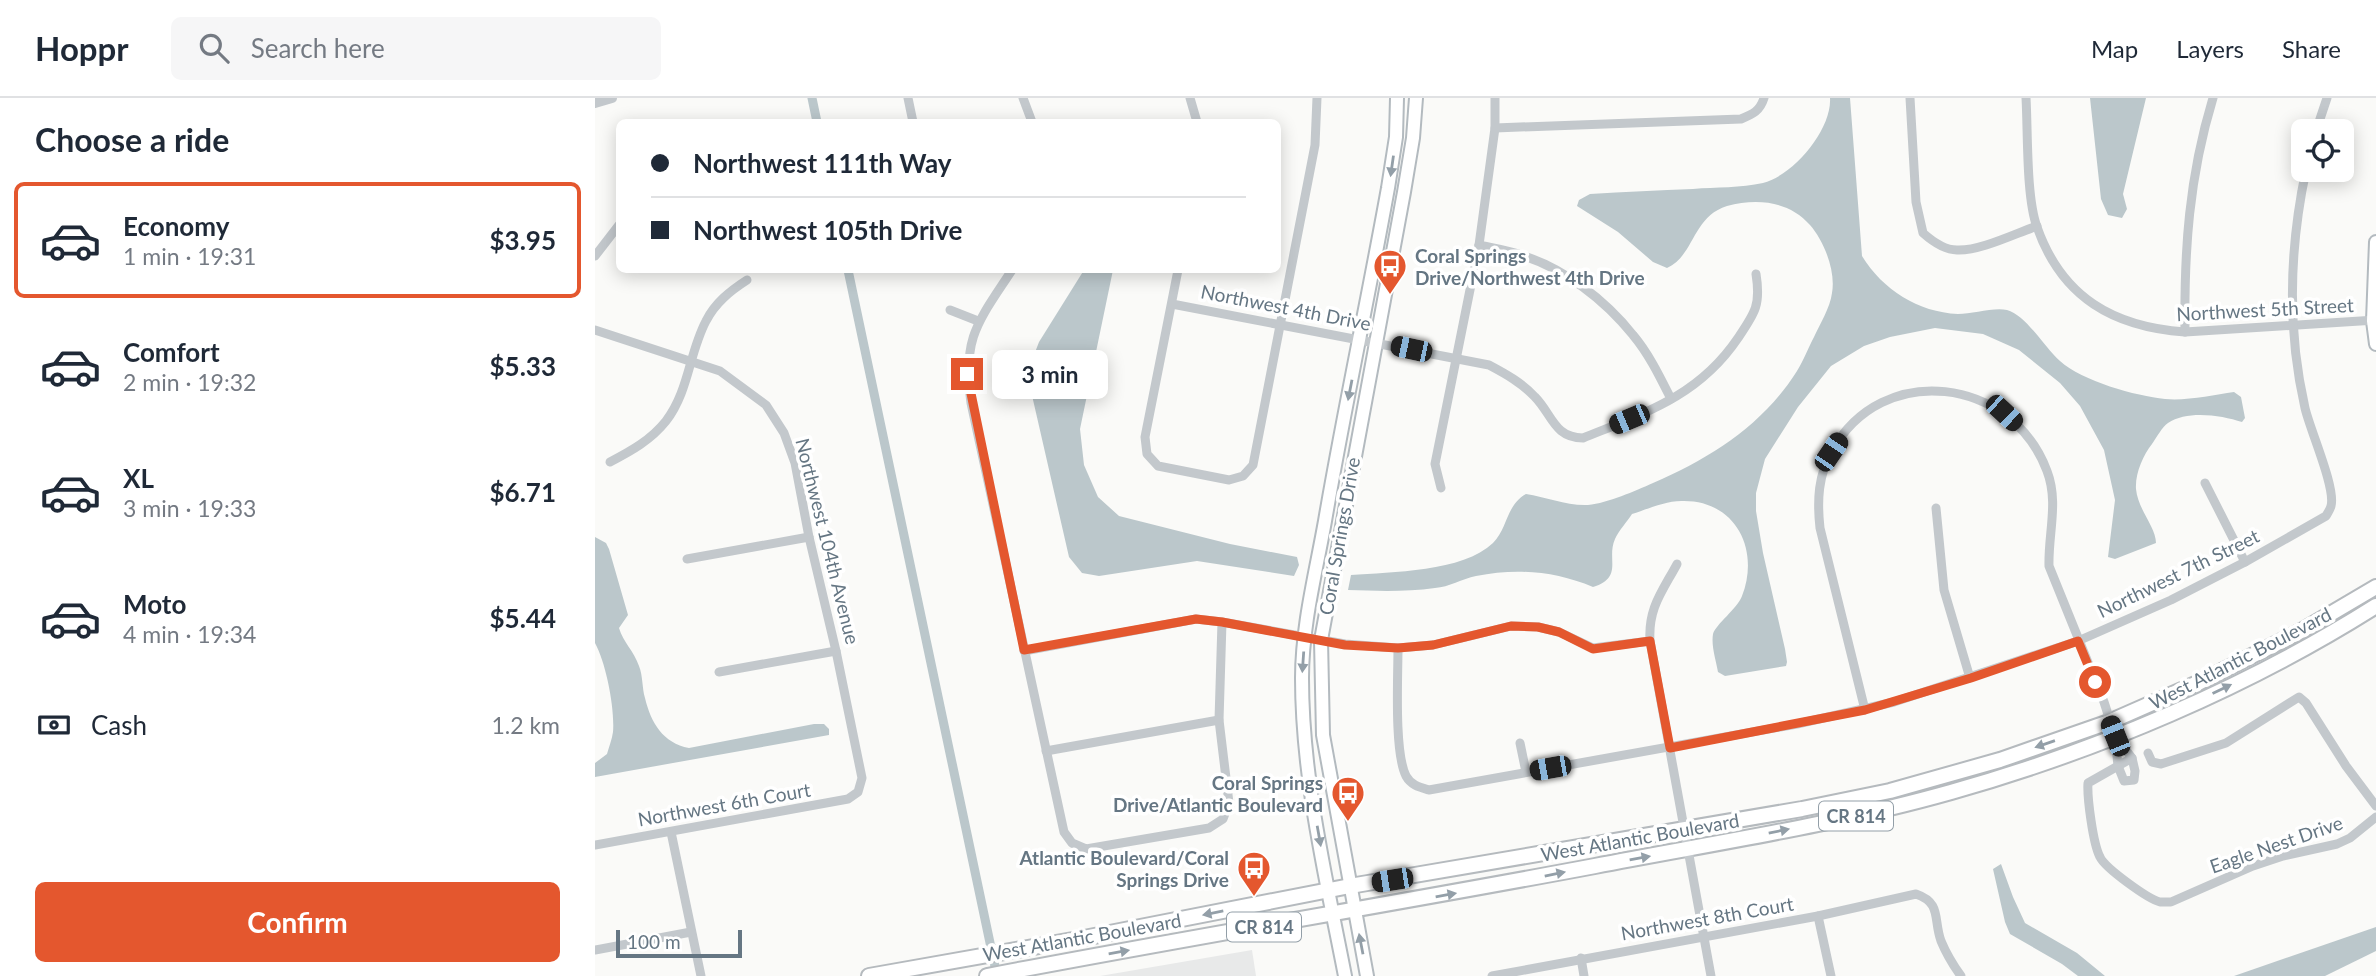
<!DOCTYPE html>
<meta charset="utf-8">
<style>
body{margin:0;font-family:Lato,sans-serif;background:#f6f6f7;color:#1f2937;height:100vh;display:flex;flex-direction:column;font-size:26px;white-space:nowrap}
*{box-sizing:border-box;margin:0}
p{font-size:23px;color:#747a83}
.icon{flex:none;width:38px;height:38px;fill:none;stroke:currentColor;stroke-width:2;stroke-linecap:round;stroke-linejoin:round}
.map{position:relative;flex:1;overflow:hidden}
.drawer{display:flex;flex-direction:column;background:#fff;width:595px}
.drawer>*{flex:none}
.top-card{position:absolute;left:21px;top:21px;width:665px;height:154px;border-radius:10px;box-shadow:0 4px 18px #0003;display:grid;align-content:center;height:154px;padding:0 35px;background:#fff}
.fabs{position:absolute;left:1696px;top:21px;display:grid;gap:14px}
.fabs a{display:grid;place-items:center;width:63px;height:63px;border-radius:10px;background:#fff;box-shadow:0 4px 18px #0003;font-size:35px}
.scale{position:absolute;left:21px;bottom:18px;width:126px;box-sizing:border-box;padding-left:7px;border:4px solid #657683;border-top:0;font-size:19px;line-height:24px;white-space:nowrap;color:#657683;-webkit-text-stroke:5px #fff;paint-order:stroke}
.end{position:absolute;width:32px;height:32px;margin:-16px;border:9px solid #e4572e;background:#fff;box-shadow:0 0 0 4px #fff}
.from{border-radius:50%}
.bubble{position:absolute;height:49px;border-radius:10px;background:#fff;box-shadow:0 4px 18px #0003;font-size:23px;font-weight:700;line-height:49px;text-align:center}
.car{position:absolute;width:21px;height:42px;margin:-21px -10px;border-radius:9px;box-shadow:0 0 5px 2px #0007;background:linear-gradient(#222 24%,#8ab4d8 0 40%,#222 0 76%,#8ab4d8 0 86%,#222 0)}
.top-card b{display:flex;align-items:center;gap:24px;height:66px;font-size:26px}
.top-card b+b{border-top:2px solid #e0e1e3}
.top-card i{width:18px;height:18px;background:#1f2937}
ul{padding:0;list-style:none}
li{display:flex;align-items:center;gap:21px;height:116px;margin:0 14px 10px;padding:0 21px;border:4px solid transparent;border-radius:10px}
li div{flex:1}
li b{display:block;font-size:26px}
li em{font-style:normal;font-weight:700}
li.selected{border-color:#e4572e}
li>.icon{width:63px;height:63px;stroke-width:1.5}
h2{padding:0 35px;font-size:32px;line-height:84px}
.pay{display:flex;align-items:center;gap:18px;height:77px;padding:0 35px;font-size:26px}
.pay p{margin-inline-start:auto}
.cta{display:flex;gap:14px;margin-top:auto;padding:14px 35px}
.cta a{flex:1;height:80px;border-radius:10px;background:#e4572e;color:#fff;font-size:28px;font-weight:700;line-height:80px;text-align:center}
header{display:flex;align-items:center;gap:42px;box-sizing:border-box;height:98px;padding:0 35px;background:#fff;border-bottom:2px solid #e0e1e3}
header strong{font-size:33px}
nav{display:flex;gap:38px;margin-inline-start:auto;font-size:24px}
.search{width:490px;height:63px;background:#f6f6f7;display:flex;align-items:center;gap:18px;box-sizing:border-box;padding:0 24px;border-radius:10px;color:#747a83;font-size:26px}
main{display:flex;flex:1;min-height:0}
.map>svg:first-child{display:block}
</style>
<header>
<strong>Hoppr</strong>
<div class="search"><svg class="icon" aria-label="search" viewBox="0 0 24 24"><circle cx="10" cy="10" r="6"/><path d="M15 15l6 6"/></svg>Search here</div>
<nav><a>Map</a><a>Layers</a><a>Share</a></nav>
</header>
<main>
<section class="drawer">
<h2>Choose a ride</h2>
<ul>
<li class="selected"><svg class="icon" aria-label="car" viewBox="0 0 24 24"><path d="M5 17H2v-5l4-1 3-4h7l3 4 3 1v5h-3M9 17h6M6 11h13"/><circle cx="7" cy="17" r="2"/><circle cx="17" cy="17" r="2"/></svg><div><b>Economy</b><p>1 min · 19:31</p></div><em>$3.95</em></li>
<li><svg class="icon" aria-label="car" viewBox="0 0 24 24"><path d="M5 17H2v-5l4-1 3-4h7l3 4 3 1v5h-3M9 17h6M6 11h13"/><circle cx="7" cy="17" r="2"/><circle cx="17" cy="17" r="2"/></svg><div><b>Comfort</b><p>2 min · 19:32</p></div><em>$5.33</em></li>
<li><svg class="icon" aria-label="car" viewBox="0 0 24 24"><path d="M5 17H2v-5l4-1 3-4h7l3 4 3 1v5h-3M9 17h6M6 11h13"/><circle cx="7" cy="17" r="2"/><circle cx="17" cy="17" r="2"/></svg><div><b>XL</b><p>3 min · 19:33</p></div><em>$6.71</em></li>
<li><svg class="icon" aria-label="car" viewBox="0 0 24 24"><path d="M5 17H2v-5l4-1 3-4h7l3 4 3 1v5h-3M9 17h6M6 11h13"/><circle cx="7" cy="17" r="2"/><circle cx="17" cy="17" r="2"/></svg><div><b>Moto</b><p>4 min · 19:34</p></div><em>$5.44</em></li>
</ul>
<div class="pay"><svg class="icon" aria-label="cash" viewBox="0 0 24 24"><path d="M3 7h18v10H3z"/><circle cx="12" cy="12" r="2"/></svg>Cash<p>1.2 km</p></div>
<div class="cta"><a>Confirm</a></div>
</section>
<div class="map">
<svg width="1781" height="878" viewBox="0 0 1781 878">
<rect width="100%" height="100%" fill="#fafaf8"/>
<path fill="#e8e9e9" d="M 657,852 L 661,878 L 505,878 Z"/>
<g fill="#bbc7cb">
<path d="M 1235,0 L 1255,0 L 1267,158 C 1288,192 1323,214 1363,216 C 1377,216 1399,209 1412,212 C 1431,217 1450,250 1465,263 C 1487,283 1541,298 1570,301 C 1592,303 1618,297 1639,294 L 1646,299 L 1650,320 L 1647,324 C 1626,317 1592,312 1573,325 C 1567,329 1562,339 1557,346 C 1548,357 1540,376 1541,391 C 1543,412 1561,429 1561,445 L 1520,461 L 1513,459 L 1520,402 L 1509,352 L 1485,308 L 1465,285 L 1424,252 L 1388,236 L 1340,230 L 1295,239 L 1269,248 L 1236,268 L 1203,309 L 1170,361 L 1161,395 L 1161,413 L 1168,455 L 1190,551 L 1192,564 L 1191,568 L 1130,578 L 1123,574 C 1121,562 1116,548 1118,536 C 1121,526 1142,511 1147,498 C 1165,452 1141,403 1089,403 C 1072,402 1053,411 1037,416 C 1032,424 1024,432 1020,441 C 1011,461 1029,479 998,489 C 960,473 921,470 881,478 C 867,481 854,489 840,490 C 811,494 782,493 753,492 L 756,477 C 796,474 868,474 898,445 C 913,430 911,407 931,396 C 951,399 972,408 993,407 C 1013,405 1040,393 1058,385 C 1116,360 1168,327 1202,273 C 1209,262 1213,250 1219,239 C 1225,226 1235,210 1237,195 C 1241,173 1229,143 1215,127 C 1194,103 1162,100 1132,108 C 1097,119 1100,157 1072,170 L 1058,164 L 1023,134 L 982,108 L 984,102 L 995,96 C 1029,94 1064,92 1098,91 C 1121,89 1146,90 1168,85 C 1199,77 1237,31 1235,0 Z"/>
<path d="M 1495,0 L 1551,0 L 1528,96 L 1532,111 L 1527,120 L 1513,117 L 1506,101 Z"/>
<path d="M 489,172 L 518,172 L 485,331 L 489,367 L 503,399 L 524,418 L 635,446 L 702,459 L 704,467 L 699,478 L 602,463 L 504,478 L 487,475 L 474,459 L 436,293 L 434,270 L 444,244 Z"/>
<path d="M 0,439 L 11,445 L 14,451 L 33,517 L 24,530 C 28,544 39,553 44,568 C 48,578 47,590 50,600 C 56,625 68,645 94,650 L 219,626 L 229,626 L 234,631 L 234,637 L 0,679 L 0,665 L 12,656 C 14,649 17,641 18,634 C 20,611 11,565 0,545 Z"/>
<path d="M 1406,766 L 1418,799 L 1430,825 L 1482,855 L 1510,878 L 1483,878 L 1467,866 L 1415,836 L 1410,824 L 1398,771 Z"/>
<path d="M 1781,829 L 1781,853 L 1730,878 L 1639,878 Z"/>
</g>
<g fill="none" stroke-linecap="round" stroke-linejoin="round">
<g stroke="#bbc7cb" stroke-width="9">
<path d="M 217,0 L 222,24"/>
<path d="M 253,172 L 402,878"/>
</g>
<defs>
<g id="secondary">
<path d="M 1781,144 L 1778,223 L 1781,246"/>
<path d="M 750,878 C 731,780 707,680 707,580 C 707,527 721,474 730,423 C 749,312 773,201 793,90 L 801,39 L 802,0"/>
<path d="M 772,878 L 728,637 L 726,542 L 809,94 L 818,40 L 821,0"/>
</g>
<g id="primary">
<path d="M 274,878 L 489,840 L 755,788 L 1207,711 L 1295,693 L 1405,662 L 1514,624 L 1605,584 L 1708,532 L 1781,489"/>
<path d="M 392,878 C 595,839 798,806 1000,768 C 1119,745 1239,727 1356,694 C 1502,653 1653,589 1781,508"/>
</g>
</defs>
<use href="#secondary" stroke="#b3babf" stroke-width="16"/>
<use href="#primary" stroke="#b5babe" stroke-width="18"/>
<g stroke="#c3c8cc" stroke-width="9">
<path d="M 313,0 L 318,24"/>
<path d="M 428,0 L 437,24"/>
<path d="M 595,0 L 602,24"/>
<path d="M 1315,0 L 1321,104 L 1328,135 C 1337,143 1349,152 1362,152 C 1385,153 1419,136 1442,128"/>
<path d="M 1431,0 C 1433,34 1431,99 1442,129 C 1467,200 1519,229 1590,234 L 1781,222"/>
<path d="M 900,30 L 1146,21 C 1158,16 1165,13 1169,0"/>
<path d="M 1721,33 L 1732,0"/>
<path d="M 884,147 C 898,150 912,152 926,157 C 969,170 1010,202 1038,237 C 1054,256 1065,279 1076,301"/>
<path d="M 0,158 L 24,127"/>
<path d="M 417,172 C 383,224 367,239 376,305 L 469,734 L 477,745 L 491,751 L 614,730 L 628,721 L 634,705 L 624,622 L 627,524"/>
<path d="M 583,172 L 550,339 L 552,356 L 563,368 L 634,382 L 648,378 L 658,367 L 720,47 L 722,0"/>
<path d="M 577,206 L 894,267 C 911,276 927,285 940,299 C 957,316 959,340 988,340 C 1050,315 1104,298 1143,240 C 1160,215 1166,207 1161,176"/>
<path d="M 355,212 L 383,223"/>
<path d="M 0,232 L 125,273 L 171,307 L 189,335 L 200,365 L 214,439 L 241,553 L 267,680 L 263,694 L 253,701 L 0,747"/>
<path d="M 1590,234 C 1589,152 1594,79 1618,0"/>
<path d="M 15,364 C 36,353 56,342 71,323 C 94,293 94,255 111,223 C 120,205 135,193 152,182"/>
<path d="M 1610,385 L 1650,464"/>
<path d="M 846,390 L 840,366 L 884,147 L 900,30 L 900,0"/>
<path d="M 1341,410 L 1349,492 L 1375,580"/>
<path d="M 92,461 L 214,439"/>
<path d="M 1082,466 C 1067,494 1053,510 1055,543 L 1116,878"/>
<path d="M 803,550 C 803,579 799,654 811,678 C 816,687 824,689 834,692 L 1202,626 L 1299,604 L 1483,543 L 1576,502 L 1650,464 L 1731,418 C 1733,414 1735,412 1736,408 C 1741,390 1715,332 1710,310 C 1692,231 1694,152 1711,72"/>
<path d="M 429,553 L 601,521 L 627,524 L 750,546 L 803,550 L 838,547 L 916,528 L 943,529 L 964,534 L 998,550 L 1055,543"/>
<path d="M 124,574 L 241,553"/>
<path d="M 1270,612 L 1225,430 C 1222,403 1223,377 1237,353 C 1287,262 1417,279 1452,373 C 1464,404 1453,436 1454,468 L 1509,604 L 1520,638 L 1537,660 L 1540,673 L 1539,682 L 1529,683 L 1523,668 L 1520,638"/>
<path d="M 925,645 L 931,674"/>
<path d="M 451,653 L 624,622"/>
<path d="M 1553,655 L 1557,664 L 1566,666 L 1631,645 L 1704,599 L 1711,605 L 1751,668 L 1781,708"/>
<path d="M 1537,660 L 1493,685 C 1492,699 1498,746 1505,759 C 1510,770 1553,801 1565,804 C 1567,804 1575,804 1576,804 L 1658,768 L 1688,758 L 1742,746 L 1755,740 L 1781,719"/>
<path d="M 76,734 L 106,878"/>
<path d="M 1223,818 L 1236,878"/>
<path d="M 0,852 L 96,834"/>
<path d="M 986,860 L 989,878"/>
<path d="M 897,878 L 1223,818 L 1321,796 C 1347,805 1338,821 1346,843 C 1351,855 1358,867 1366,878"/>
</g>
<path stroke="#c3c8cc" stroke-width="10" d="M 0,5 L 17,0"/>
<use href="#secondary" stroke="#fff" stroke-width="12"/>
<use href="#primary" stroke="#fff" stroke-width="14"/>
</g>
<defs><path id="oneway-solid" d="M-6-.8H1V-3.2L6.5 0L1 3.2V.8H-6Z" transform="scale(1.75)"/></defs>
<g fill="#939fa8">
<use href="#oneway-solid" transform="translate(797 68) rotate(98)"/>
<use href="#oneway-solid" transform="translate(755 292) rotate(101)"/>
<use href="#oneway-solid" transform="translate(708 564) rotate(94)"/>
<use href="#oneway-solid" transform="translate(1627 591) rotate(-26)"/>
<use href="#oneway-solid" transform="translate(1450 646) rotate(161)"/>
<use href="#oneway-solid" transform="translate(1184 733) rotate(-11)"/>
<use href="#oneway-solid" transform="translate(724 738) rotate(80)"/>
<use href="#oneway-solid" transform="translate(1045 760) rotate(-10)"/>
<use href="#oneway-solid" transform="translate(960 776) rotate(-12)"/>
<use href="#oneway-solid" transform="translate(851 797) rotate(-10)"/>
<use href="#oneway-solid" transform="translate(618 815) rotate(169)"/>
<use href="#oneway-solid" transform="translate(766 846) rotate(-101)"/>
<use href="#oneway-solid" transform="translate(524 854) rotate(-10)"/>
</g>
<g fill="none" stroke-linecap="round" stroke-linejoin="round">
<path stroke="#e4572e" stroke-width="9" d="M 372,276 L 429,552 L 601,521 L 627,524 L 750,547 L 803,550 L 838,547 L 916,528 L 943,529 L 964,534 L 998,551 L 1055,543 L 1075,650 L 1270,612 L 1376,580 L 1483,543 L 1500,584"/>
</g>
<defs>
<symbol id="bus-pin" viewBox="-11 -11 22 30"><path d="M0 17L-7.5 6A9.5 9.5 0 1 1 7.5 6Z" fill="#e4572e" stroke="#fff"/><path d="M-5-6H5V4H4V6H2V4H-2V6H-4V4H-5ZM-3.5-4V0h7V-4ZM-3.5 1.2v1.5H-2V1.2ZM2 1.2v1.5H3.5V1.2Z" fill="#fff"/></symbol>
</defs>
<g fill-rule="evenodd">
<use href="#bus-pin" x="776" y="149" width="38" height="52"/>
<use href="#bus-pin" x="734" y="676" width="38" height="52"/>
<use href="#bus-pin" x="640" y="751" width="38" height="52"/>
</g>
<g text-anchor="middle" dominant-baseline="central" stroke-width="7" stroke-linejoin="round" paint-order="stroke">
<g fill="#fff" stroke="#939fa8" stroke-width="2">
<rect x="1224" y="703.5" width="74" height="29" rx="5"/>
<rect x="632" y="814.5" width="74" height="29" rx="5"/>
</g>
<g font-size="18" font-weight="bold" fill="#657683">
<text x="1261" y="718">CR 814</text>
<text x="669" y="829">CR 814</text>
</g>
<g font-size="19" font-weight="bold" fill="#657683" stroke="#fff" text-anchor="end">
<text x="820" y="157" text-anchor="start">Coral Springs<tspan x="820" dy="22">Drive/Northwest 4th Drive</tspan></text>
<text x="728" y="684">Coral Springs<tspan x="728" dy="22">Drive/Atlantic Boulevard</tspan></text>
<text x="634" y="759">Atlantic Boulevard/Coral<tspan x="634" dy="22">Springs Drive</tspan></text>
</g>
<g font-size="19" fill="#657683" stroke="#fff">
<text transform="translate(691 209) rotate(11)">Northwest 4th Drive</text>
<text transform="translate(1670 211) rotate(-3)">Northwest 5th Street</text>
<text transform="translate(744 438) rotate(-80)">Coral Springs Drive</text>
<text transform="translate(233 443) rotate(76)">Northwest 104th Avenue</text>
<text transform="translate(1583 475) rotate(-26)">Northwest 7th Street</text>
<text transform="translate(1645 560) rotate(-27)">West Atlantic Boulevard</text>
<text transform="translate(129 706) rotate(-10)">Northwest 6th Court</text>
<text transform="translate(1045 739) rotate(-10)">West Atlantic Boulevard</text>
<text transform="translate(1681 746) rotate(-19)">Eagle Nest Drive</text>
<text transform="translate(1112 820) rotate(-10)">Northwest 8th Court</text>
<text transform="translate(487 839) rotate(-10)">West Atlantic Boulevard</text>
</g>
</g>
</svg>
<div class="fabs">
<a><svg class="icon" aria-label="locate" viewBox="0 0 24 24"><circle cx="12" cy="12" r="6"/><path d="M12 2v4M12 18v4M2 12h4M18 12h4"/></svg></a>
</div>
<div class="scale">100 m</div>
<i class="end from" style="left:1500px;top:584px"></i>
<i class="end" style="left:372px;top:276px"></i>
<div class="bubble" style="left:397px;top:252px;width:116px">3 min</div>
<i class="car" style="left:816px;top:251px;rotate:282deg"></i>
<i class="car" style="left:1409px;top:315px;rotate:133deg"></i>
<i class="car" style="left:1034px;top:321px;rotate:247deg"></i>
<i class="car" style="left:1236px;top:354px;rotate:34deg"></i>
<i class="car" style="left:1520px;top:638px;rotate:338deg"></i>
<i class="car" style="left:955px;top:670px;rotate:260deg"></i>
<i class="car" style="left:797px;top:782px;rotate:261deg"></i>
<div class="top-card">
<b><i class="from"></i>Northwest 111th Way</b>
<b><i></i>Northwest 105th Drive</b>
</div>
</div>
</main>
